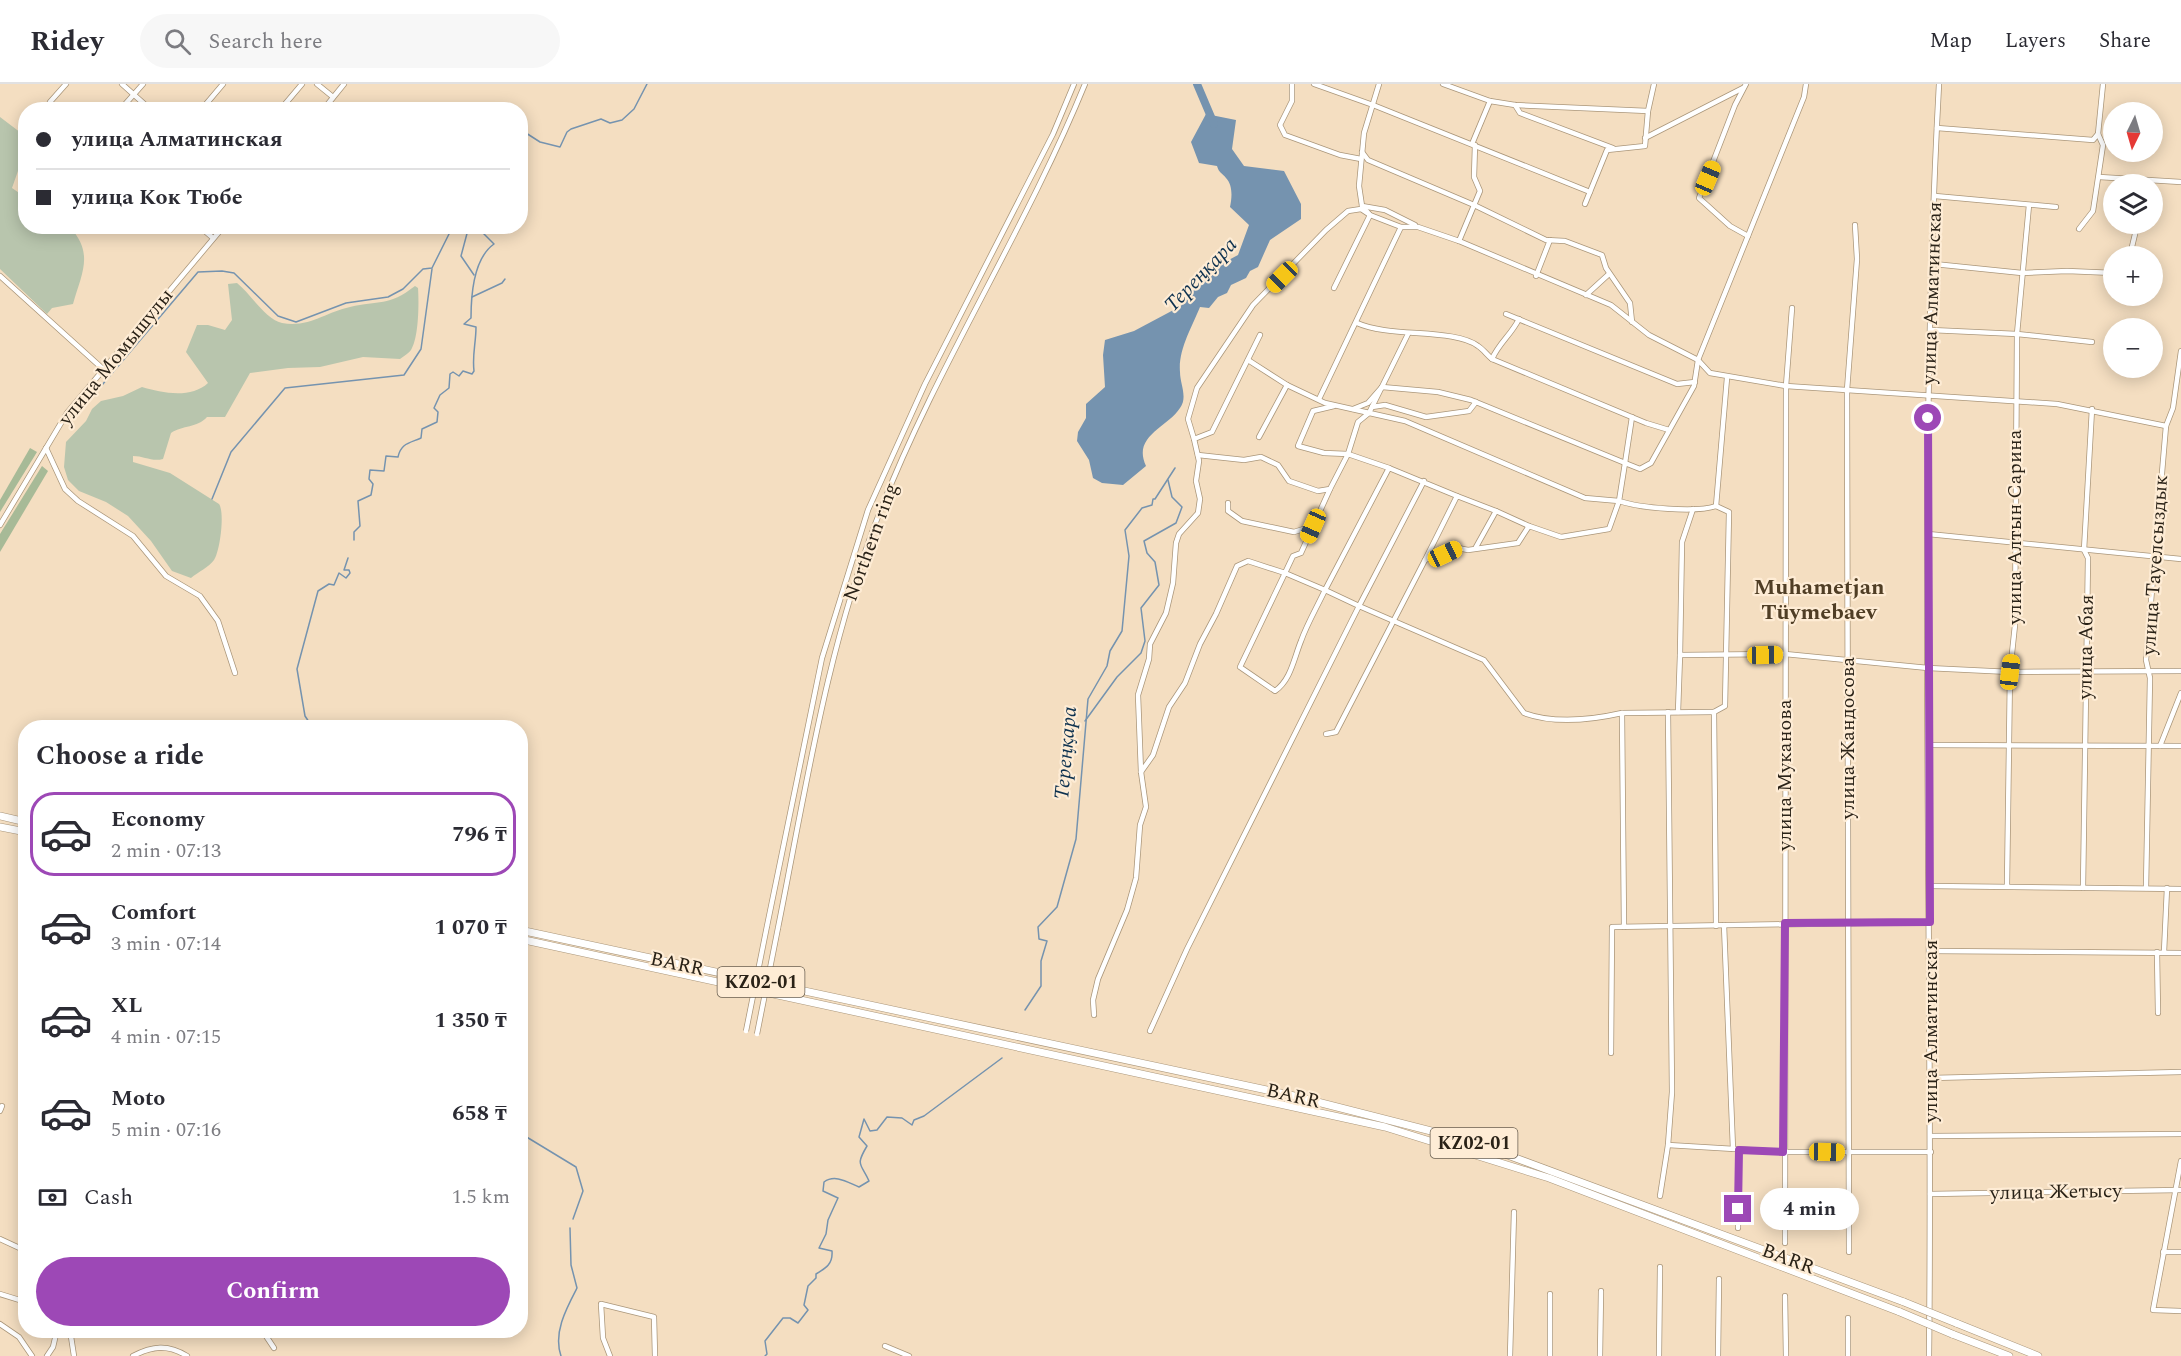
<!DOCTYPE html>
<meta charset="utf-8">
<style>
body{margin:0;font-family:Spectral,serif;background:#f7f7f7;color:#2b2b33;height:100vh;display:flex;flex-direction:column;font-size:22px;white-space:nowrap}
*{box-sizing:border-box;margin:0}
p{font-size:20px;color:#7c7c81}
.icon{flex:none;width:33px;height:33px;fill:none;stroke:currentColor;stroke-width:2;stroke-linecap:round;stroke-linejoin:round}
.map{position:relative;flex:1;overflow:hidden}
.drawer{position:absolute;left:18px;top:636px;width:510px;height:618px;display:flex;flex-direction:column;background:#fff;border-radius:24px;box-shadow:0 3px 15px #0003}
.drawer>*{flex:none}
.hud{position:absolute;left:18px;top:18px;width:510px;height:132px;border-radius:24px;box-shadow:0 3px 15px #0003;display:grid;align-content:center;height:132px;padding:0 18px;background:#fff}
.needle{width:39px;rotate:185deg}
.controls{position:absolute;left:2103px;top:18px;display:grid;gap:12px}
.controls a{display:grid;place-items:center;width:60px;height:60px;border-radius:50%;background:#fff;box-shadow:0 3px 15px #0003;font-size:30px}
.end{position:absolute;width:27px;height:27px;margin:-14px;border:8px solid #9d48b6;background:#fff;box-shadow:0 0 0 3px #fff}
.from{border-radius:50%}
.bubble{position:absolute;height:42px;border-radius:21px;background:#fff;box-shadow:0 3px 15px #0003;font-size:20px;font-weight:700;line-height:42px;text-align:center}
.car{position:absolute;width:18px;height:36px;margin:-18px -9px;border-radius:8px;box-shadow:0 0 4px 2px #0007;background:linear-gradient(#f5c518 24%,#345 0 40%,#f5c518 0 76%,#345 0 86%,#f5c518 0)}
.hud b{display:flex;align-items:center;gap:21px;height:57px;font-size:22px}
.hud b+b{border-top:2px solid #e1e1e2}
.hud i{width:15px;height:15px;background:#2b2b33}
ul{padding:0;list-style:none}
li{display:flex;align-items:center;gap:18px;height:84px;margin:0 12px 9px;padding:0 6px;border:3px solid transparent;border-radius:24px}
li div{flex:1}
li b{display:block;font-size:22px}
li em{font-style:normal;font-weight:700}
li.selected{border-color:#9d48b6}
li>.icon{width:54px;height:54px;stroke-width:1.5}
h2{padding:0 18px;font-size:27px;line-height:72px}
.pay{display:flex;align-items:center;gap:15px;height:66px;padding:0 18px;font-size:22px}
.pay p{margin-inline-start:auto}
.primary-button{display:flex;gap:12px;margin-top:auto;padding:12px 18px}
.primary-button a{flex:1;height:69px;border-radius:36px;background:#9d48b6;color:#fff;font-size:24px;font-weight:700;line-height:69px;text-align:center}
header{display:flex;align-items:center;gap:36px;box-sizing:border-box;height:84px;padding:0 30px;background:#fff;border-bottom:2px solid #e1e1e2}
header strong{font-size:28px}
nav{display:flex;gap:33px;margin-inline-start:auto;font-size:21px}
.search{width:420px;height:54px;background:#f7f7f7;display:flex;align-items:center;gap:15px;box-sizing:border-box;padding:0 21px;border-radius:33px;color:#7c7c81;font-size:22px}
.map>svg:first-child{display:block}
</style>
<header>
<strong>Ridey</strong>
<div class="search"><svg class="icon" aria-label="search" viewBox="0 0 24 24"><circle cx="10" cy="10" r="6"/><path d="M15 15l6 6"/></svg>Search here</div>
<nav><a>Map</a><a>Layers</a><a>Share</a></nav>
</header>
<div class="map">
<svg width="2181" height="1272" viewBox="0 0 2181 1272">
<rect width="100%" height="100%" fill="#f4dec1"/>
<g fill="#b8c5ad">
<path d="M 0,33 L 25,52 L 25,67 L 12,104 L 25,113 L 26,142 L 70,143 C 94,170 82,188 73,220 L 52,224 L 47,230 L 0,185 Z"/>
<path d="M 237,199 C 251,210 265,235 282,239 C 309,244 326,228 350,223 C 379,216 388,223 415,202 L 418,204 C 419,218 419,253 411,266 C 409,269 404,272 400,275 L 363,273 L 320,283 L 288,284 L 250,289 L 225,333 L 207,333 C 197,344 183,341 171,349 L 163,375 C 152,378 144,372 133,372 L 133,378 L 170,389 L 219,420 C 225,428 220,468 214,476 C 209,483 198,488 191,494 L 172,487 L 151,457 L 128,432 L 106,418 L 79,407 L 68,396 L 64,383 L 66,358 L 86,337 L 92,325 L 101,317 L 123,312 L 142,303 C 162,309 191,315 208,299 L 186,268 L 197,241 L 208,241 L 225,246 L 232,236 L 228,200 Z"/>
</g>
<g fill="#a7ba97">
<path d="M 30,364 L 37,368 L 0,428 L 0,416 Z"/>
<path d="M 42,382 L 48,387 L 0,468 L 0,450 Z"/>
</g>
<path fill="#7593af" d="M 1206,30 L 1236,36 L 1232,65 L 1244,82 L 1284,87 L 1301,120 L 1301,135 L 1270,156 L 1258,183 L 1250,187 L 1246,194 L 1231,201 L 1227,209 L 1218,213 L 1209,224 L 1200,223 C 1192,243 1178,266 1180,288 C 1180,300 1188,313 1180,324 C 1167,344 1132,352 1146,382 L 1123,401 L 1102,399 L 1093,394 L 1089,376 L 1077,357 L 1078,348 L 1086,334 L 1086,320 L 1105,303 L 1103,271 L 1105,256 L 1134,247 L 1181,222 L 1195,201 L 1201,199 L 1210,186 L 1238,171 L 1249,141 L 1230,123 C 1232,114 1233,101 1226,94 C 1222,89 1219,89 1217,82 L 1199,79 L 1191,58 Z"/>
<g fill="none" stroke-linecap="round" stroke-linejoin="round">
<g stroke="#7593af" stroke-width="1.5">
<path d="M 526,49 L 540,58 L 560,63 L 567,48 L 571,45 L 601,35 L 610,39 L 622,36 L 634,25 L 647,0"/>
<path d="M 469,142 L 461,172 L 474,191"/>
<path d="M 472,213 L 502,199 L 505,195"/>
<path d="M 91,314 L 198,188 L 222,187 L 234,189 L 278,232 L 296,238 L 346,219 L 388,213 L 403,205 L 423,185 L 432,184 L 453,142"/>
<path d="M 212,415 L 231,368 L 285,304 L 404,291 L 421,265 L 432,185"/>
<path d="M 354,456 L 354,448 L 360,442 L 358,417 L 371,411 L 373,400 L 369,395 L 370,386 L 384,387 L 386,372 L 398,373 C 401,359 410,359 421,354 L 422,345 L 437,338 L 438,328 L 434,324 L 440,311 L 449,304 L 450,290 L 453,288 L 459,292 L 463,287 L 472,290 L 474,287 C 472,271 476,259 476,243 L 464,240 L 471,234 C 471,209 474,174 494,160 L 476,142"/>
<path d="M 1085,637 L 1117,593 L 1141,569 L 1145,557 L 1141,524 L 1159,501 L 1155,478 L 1147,469 L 1144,457 L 1176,439 L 1182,423 L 1172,413 L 1168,396"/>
<path d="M 313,644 L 305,632 L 297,585 L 318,507 L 329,500 L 334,501 L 339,489 L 346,494 L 350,489 L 349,486 L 344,486 L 348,474"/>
<path d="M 1025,926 L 1041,902 L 1041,877 L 1047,857 L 1039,855 L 1038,843 L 1057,823 L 1076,755 L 1088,615 L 1107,582 L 1110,567 L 1122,547 L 1129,472 L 1125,446 L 1142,424 L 1152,421 L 1153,415 L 1155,415 L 1175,384"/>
<path d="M 520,1049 L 576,1083 L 583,1107 L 573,1135"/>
<path d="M 561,1272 C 553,1249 566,1225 577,1204 L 571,1181 L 570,1144"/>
<path d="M 765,1272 L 767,1270 L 765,1257 L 783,1234 L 790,1234 L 798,1239 L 808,1226 L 804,1221 L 808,1202 L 816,1194 L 816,1190 C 826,1184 833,1180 832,1167 L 819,1164 L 826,1150 L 828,1136 L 838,1114 L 823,1107 L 824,1098 C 835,1090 847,1098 859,1103 L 869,1097 C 861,1079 855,1082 867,1062 L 859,1053 L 864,1035 L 870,1047 L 877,1046 L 887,1033 L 902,1034 L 912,1041 L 914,1036 L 924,1032 L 1002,974"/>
</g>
<path stroke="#7593af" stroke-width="8" d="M 1197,0 L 1214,40"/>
<defs>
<g id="minor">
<path d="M 122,0 L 151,26"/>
<path d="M 317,0 L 333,13"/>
<path d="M 1292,0 L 1292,17 L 1280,41 L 1285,51 L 1340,71 L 1361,75"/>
<path d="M 1314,0 L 1373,21 L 1590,108"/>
<path d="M 1379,0 L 1364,49 L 1359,102 L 1362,122 L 1370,131 L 1401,143 L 1418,143 L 1459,157 L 1611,221 L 1649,251 L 1698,276 L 1710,289 L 1786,302 L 2057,320 L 2166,342"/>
<path d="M 1443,0 L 1490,17 L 1515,21 L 1648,27"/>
<path d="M 1746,0 L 1735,21 L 1699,114 L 1730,142 L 1748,152"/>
<path d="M 1515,21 L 1520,29 L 1613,64"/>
<path d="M 59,26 L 50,18 L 66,0"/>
<path d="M 120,26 L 143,0"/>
<path d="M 201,26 L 223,0"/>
<path d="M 280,26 L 302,0"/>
<path d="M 323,26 L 344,0"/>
<path d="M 1937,44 L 2093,56 L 2098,50 L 2103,0"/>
<path d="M 1645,54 L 1743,4"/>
<path d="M 1472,60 L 1490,17"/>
<path d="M 1362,68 L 1368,76 L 1474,121 L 1546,156 L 1565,157 L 1602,171 L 1606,184 L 1630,219 L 1632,238"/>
<path d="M 2099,93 L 2181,98"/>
<path d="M 1935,112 L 2056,123"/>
<path d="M 1585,120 L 1607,66 L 1645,62 L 1648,27 L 1654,0"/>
<path d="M 1362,122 L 1385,126 L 1415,141"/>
<path d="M 199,142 L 213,154"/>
<path d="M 2079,145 L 2093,127 L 2103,61 L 2098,50"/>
<path d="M 1459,157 L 1480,107 L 1474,93 L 1475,61"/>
<path d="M 2118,172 L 2130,171 L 2136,146"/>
<path d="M 1934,180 L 2022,189 L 2067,187 L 2114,189"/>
<path d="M 0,192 L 103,285"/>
<path d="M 1536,192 L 1550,156"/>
<path d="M 1586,211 L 1609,190"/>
<path d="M 1506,230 L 1677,300 L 1695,298"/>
<path d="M 1519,235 C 1511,251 1499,259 1492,275 L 1646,339 L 1669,346"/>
<path d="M 1357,239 C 1390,254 1454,244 1478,262 C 1483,265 1487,271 1492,275"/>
<path d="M 1931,246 L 2017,250 L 2092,258"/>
<path d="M 1260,251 L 1212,348 L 1194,355 L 1188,335 L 1197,304 L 1253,221 L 1326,146 L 1348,127 L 1361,125 L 1370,131 L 1334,204"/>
<path d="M 1248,276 L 1287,301 L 1325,319 L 1405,337 L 1585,414 L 1619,417 L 1609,445 L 1561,453 L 1529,442 L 1518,459 L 1468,466 L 1458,464 L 1425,476 L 1336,648 L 1326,650"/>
<path d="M 1319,315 L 1401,143"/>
<path d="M 1334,322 L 1313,327 L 1298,362 L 1324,369 L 1348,370 L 1389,384"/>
<path d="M 1372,323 L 1385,321 L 1426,333 L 1469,327 L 1476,318"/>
<path d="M 1353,325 L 1368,319 L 1382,303 L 1438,308 L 1471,316 L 1625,379 L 1632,333"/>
<path d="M 1259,353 L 1287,301"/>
<path d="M 46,364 L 65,405 L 78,417 L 133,452 L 166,492 L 200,512 L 218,537 L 235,589"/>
<path d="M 1198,371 L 1244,376 L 1261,373 L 1278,381 L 1289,397 L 1318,407 L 1330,405 L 1348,370 L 1358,338 L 1369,329 L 1408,250"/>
<path d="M 1424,397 L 1359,522 L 1325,506 L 1389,384 L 1457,412"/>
<path d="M 1228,419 L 1228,427 L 1242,437 L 1294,448 L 1313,442"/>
<path d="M 1716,422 C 1696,429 1640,424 1619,417 L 1625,379 L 1640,385 L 1651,379 L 1694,302 L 1698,276 L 1804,13 L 1806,0"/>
<path d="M 1716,422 L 1727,294"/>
<path d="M 0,441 L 67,329 L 224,142"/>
<path d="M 1928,450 L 2181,475"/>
<path d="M 1476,463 L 1496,427 L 1529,442"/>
<path d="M 1425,476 L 1457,412 L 1496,427"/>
<path d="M 1680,571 L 1682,458 L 1693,425"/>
<path d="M 1678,628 L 1680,571 L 1785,570 L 1928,584 L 2010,588 L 2181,587"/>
<path d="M 1928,661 L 2181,662"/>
<path d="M 2160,662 L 2181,609"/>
<path d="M 1141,688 L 1153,671 L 1169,623 L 1185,599 L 1200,560 L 1216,530 L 1237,482 L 1248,477 L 1285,489 L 1240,583 L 1275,607 C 1291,596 1294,574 1301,557 C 1307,540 1317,523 1325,506 L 1285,489 L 1293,472 L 1301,469 L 1330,405"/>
<path d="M 2007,801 L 2010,588 L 2015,541 L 2017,250 L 2029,121"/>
<path d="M 1930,802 L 2181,805"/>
<path d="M 2083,804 L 2088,474 L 2084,466 L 2092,325"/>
<path d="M 2146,804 L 2150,594 L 2146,576 L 2166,342 L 2173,324 L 2181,267"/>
<path d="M 1724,841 L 1733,1065"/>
<path d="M 767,842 L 822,574 L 868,426 L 925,300 L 1053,50 L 1074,0"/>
<path d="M 1716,842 L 1714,628 L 1725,622 L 1729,428 L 1716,422"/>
<path d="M 1624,843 L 1622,629 L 1714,628"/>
<path d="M 778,844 C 806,704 827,563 879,430 C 937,281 1025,147 1085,0"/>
<path d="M 1930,867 L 2181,869"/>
<path d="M 2157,868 L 2158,929"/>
<path d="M 2164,868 L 2167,804"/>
<path d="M 1094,931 L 1093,916 L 1098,895 L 1127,826 L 1136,794 L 1140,741 L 1146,723 L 1141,688 L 1138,611 L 1149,575 L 1150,560 L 1166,529 L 1173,499 L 1176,459 L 1179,450 L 1198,429 L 1200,415 L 1196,397 L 1199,377 L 1194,355"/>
<path d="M 1150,947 L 1187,865 L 1359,522 L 1484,576 L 1524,629 C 1554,640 1591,636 1622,629"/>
<path d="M 1611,969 L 1612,843 L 1930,838"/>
<path d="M 1931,994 L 2181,988"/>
<path d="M 0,1027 L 2,1022"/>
<path d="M 1931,1052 L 2181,1050"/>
<path d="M 1668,1061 L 1783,1068 L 1931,1068"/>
<path d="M 2181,1077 L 2153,1226 L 2181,1227"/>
<path d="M 1930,1110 L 2181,1106"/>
<path d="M 1660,1112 L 1668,1061 L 1672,1008 L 1668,628"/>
<path d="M 1738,1144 L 1739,1066"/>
<path d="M 0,1155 L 26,1167"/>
<path d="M 1785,1159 L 1786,302 L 1792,224"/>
<path d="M 1849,1168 L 1847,306 L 1857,175 L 1855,141"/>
<path d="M 2163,1168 L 2181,1168"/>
<path d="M 0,1210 L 26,1218"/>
<path d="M 1785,1212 L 1786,1272"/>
<path d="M 0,1240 L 19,1253 L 32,1272"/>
<path d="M 70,1246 L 74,1272"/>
<path d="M 262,1246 L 274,1264"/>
<path d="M 885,1262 L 909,1272"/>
<path d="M 47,1272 L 53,1263 L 57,1246"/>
<path d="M 133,1272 C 152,1262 168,1260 187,1272"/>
<path d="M 610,1272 L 603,1254 L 601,1220 L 654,1233 L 655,1272"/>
<path d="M 1510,1272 L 1514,1128"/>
<path d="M 1550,1272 L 1550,1210"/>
<path d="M 1600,1272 L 1601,1207"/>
<path d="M 1659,1272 L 1660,1183"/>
<path d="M 1718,1272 L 1719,1195"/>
<path d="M 1848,1272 L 1848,1234"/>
<path d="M 1929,1272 C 1934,848 1916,424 1939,0"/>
</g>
<g id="highway">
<path d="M 0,732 L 26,738"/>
<path d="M 0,743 L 26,748"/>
<path d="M 520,846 L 1290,1011 L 1439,1049 L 1494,1066 L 1904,1218"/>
<path d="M 520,855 L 1385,1043 L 1549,1094 L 1900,1228"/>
<path d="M 1956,1239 L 2038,1272"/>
<path d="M 1952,1250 L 2009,1272"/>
</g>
</defs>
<use href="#minor" stroke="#aa967a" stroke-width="6"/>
<use href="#highway" stroke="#aa967a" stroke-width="8"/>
<use href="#minor" stroke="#fff" stroke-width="4.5"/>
<use href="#highway" stroke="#fff" stroke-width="7"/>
<defs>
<g id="minor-bridge">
<path d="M 746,947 L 767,842"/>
<path d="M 757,950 L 778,844"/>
</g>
<g id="highway-bridge">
<path d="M 1904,1218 L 1956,1239"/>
<path d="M 1900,1228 L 1952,1250"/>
</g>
</defs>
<use href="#minor-bridge" stroke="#aa967a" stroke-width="6" stroke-linecap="butt"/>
<use href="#highway-bridge" stroke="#aa967a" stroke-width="8" stroke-linecap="butt"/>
<use href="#minor-bridge" stroke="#fff" stroke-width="4.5"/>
<use href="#highway-bridge" stroke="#fff" stroke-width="7"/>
</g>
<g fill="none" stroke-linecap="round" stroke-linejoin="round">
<path stroke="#9d48b6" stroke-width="8" d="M 1738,1125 L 1739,1066 L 1783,1068 L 1785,839 L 1930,838 L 1928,334"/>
</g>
<g text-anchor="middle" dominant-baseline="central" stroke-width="4.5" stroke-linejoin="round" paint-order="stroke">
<g fill="#feecd5" stroke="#6a5f50" stroke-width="1.5">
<rect x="717.5" y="883" width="87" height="30" rx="4.5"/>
<rect x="1430.5" y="1044" width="87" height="30" rx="4.5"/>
</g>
<g font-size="18" font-weight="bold" fill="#2a2217">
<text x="761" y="898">KZ02-01</text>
<text x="1474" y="1059">KZ02-01</text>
</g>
<g font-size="20" fill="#2a2217" stroke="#feecd5">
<text transform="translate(1932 209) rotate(-88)">улица Алматинская</text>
<text transform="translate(116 273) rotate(-51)">улица Момышулы</text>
<text transform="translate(2015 443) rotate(-90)">улица Алтын Сарина</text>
<text transform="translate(871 458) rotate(-70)">Northern ring</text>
<text transform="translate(2155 481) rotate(-86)">улица Тауелсыздык</text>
<text transform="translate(2086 563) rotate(-89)">улица Абая</text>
<text transform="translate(1848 654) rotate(-90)">улица Жандосова</text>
<text transform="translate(1785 691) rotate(-90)">улица Муканова</text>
<text transform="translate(677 880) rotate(12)">BARR</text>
<text transform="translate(1931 947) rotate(-90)">улица Алматинская</text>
<text transform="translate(1293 1012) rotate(13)">BARR</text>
<text transform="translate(2056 1108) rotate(-1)">улица Жетысу</text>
<text transform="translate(1788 1175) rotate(20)">BARR</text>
</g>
<g font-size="21" font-style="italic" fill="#0d314f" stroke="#feecd5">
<text transform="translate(1201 191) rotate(-46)">Тереңқара</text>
<text transform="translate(1066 669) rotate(-85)">Тереңқара</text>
</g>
<g font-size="22" font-weight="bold" fill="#503e25" stroke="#feecd5">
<text x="1819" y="503">Muhametjan<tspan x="1819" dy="25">Tüymebaev</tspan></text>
</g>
</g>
</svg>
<div class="controls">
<a><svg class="needle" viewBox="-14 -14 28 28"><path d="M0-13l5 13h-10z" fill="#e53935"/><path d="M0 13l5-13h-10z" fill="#7c7c81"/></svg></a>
<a><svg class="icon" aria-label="layers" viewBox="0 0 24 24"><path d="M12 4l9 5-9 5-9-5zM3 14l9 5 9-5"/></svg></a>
<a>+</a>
<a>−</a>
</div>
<i class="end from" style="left:1928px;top:334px"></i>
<i class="end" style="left:1738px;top:1125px"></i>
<div class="bubble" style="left:1760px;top:1104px;width:99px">4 min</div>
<i class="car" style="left:1708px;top:94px;rotate:23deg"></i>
<i class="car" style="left:1282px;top:193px;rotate:225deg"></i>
<i class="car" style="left:1313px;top:442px;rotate:204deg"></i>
<i class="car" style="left:1445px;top:470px;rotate:65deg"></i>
<i class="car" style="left:1765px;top:571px;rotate:89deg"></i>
<i class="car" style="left:2010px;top:588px;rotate:7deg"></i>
<i class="car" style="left:1827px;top:1068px;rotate:91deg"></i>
<div class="hud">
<b><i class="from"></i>улица Алматинская</b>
<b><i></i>улица Кок Тюбе</b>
</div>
<section class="drawer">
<h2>Choose a ride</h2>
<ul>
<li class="selected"><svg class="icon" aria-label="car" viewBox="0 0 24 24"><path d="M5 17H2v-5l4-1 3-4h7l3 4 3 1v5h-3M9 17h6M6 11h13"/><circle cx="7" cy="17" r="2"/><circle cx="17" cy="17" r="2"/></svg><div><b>Economy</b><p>2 min · 07:13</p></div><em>796 ₸</em></li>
<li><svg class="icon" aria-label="car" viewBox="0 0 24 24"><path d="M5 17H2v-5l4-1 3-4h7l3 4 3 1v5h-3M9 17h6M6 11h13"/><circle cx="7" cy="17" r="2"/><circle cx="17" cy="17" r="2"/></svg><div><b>Comfort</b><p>3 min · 07:14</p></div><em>1 070 ₸</em></li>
<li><svg class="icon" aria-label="car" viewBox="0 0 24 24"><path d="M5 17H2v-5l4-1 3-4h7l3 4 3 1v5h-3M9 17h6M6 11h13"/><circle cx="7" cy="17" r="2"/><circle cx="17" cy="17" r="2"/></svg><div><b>XL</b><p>4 min · 07:15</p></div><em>1 350 ₸</em></li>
<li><svg class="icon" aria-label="car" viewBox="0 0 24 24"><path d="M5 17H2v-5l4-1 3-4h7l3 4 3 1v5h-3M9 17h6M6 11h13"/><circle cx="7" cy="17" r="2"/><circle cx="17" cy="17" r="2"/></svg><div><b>Moto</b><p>5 min · 07:16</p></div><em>658 ₸</em></li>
</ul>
<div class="pay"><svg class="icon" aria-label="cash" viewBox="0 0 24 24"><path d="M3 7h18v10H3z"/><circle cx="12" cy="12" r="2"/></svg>Cash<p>1.5 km</p></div>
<div class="primary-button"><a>Confirm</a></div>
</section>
</div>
